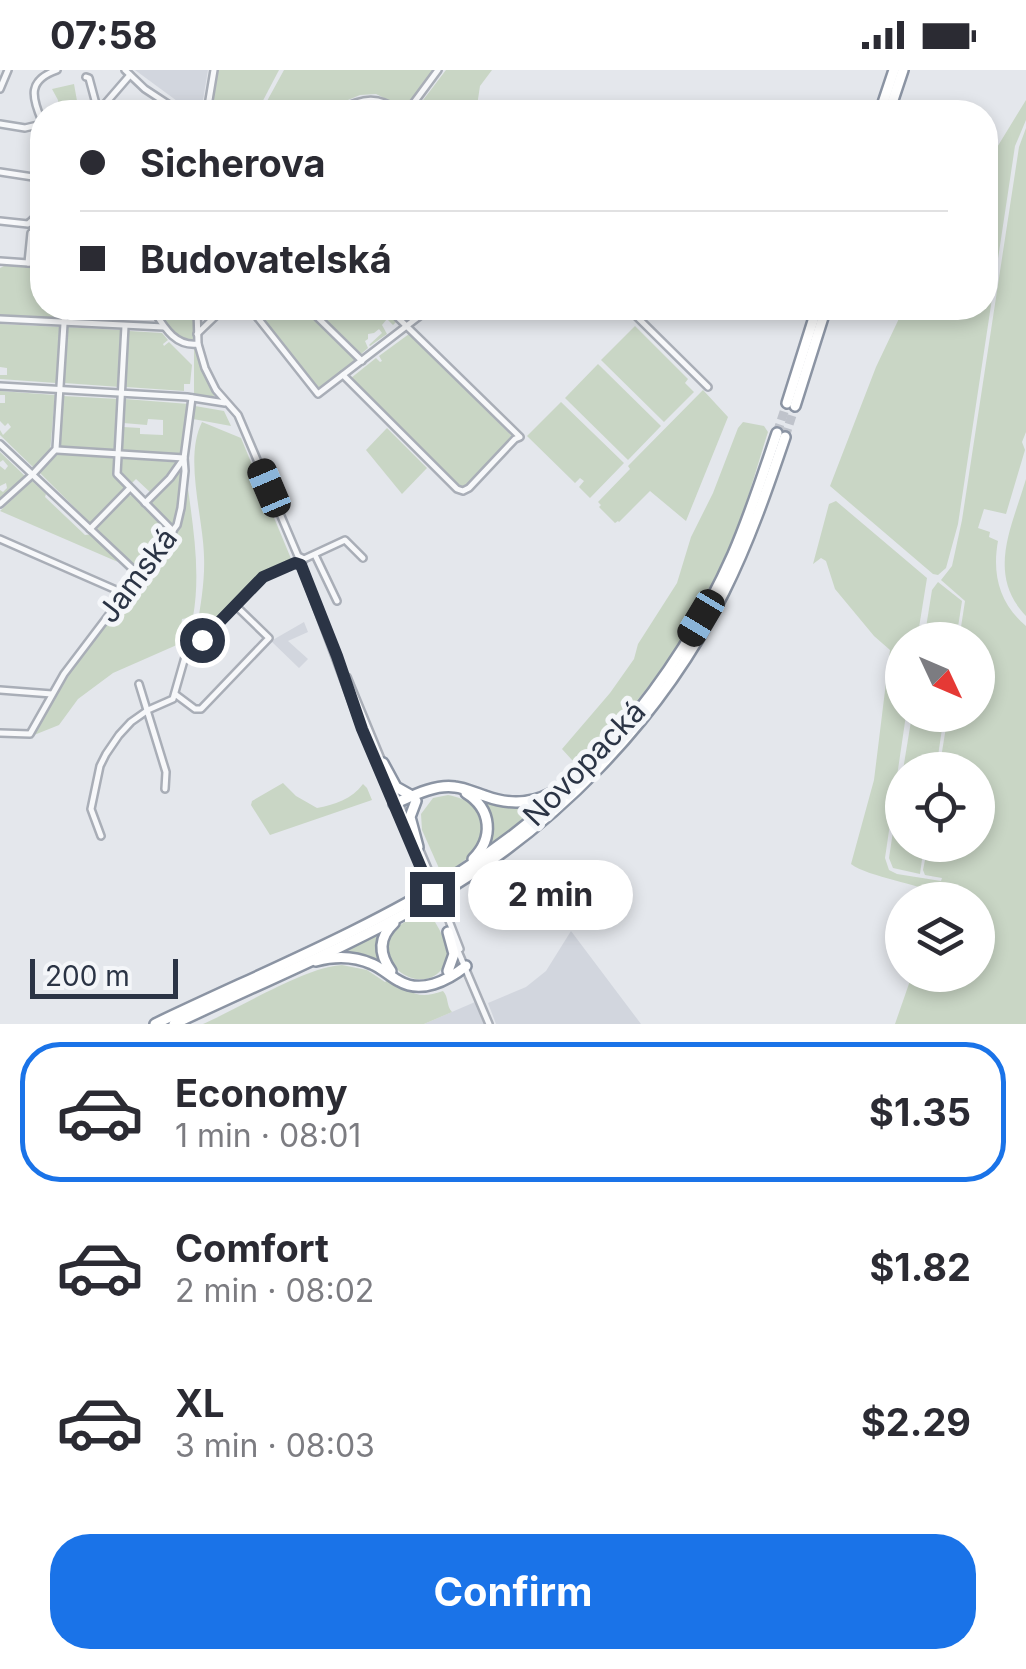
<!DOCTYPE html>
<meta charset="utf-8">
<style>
body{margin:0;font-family:Inter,sans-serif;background:#f7f7f7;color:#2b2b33;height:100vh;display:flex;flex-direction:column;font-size:38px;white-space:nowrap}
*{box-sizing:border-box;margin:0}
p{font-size:32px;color:#7c7c81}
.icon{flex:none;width:55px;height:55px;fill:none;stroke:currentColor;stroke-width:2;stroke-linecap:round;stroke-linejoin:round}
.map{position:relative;height:954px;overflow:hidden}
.drawer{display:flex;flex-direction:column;background:#fff;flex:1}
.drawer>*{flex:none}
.guide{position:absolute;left:30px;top:30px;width:968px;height:220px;border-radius:40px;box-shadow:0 5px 15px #0003;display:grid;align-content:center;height:220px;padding:0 50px;background:#fff}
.needle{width:65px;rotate:134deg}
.fabs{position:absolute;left:885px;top:552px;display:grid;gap:20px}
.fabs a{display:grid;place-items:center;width:110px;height:110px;border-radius:50%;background:#fff;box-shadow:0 5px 15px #0003;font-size:50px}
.scale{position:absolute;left:30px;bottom:25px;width:148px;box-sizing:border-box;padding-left:10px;border:5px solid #2b3445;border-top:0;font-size:28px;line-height:35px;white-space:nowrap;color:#2b3445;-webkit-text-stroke:8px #f4f6f9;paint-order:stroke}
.end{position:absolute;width:45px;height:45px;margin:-22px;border:12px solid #2b3445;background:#fff;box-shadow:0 0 0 5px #fff}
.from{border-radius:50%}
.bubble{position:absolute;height:70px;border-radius:35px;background:#fff;box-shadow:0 5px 15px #0003;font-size:32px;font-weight:700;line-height:70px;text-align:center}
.car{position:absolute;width:30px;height:60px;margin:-30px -15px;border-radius:12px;box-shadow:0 0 8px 2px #0007;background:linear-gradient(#222 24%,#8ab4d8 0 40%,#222 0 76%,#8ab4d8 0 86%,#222 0)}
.guide b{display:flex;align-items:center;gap:35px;height:95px;font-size:38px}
.guide b+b{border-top:2px solid #e1e1e2}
.guide i{width:25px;height:25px;background:#2b2b33}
ul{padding:18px 0 0;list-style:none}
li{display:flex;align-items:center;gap:30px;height:140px;margin:0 20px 15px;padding:0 30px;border:5px solid transparent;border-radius:40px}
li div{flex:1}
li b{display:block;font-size:38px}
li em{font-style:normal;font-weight:700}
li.active{border-color:#1a73e8}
li>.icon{width:90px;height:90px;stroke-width:1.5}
.primary-button{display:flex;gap:20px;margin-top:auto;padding:20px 50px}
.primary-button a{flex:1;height:115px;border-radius:40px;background:#1a73e8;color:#fff;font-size:40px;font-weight:700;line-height:115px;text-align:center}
.status{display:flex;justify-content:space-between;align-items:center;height:70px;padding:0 50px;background:#fff;direction:ltr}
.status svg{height:28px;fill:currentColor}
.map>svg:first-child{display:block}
</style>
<div class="status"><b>07:58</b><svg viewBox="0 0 49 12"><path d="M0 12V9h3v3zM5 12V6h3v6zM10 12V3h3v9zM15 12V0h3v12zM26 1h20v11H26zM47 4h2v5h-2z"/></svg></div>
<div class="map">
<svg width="1026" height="954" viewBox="0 0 1026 954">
<rect width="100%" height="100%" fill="#e4e7ec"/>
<g fill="#d2d6de">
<path d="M 135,0 L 208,0 L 201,42 L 192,42 Z"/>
<path d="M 304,552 L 308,562 L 288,571 L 308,589 L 299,598 L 271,571 Z"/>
<path d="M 571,861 L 641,954 L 496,954 L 488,933 L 526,917 L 546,901 Z"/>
<path d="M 475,932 L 484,954 L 424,954 Z"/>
</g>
<g fill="#c9d6c5">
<path d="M 218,0 L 279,0 L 257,42 L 210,42 Z"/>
<path d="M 284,0 L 434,0 L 406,39 L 376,24 L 360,25 L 319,42 L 261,42 Z"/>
<path d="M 446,0 L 492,0 L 480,16 L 476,42 L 469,42 L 464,39 L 460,42 L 414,42 Z"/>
<path d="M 74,14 L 79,42 L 60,42 L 58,30 L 52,19 Z"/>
<path d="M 1026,30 L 1026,50 L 1015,76 L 958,454 L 946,498 L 938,505 L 933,504 L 830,416 L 876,297 L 904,238 L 985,238 L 985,97 Z"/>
<path d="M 1026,58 L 1026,362 L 1022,372 L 1025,380 L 1006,444 L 984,439 L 978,458 L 990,462 L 989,467 L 998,471 C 992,504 999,533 1026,556 L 1026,954 L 895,954 L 912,905 L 978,905 L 978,830 L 932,830 C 931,827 931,824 929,822 C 924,815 868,807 851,794 L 874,710 L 890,580 L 874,566 L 835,519 L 826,491 L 821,488 L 813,494 L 829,434 L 836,431 L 927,508 L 917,570 L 902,570 L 902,645 L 906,645 L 885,788 L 889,800 L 897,804 L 941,811 L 942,808 L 925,805 L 923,800 L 928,775 L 978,775 L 978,700 L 939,700 L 948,645 L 978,645 L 978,570 L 959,570 L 965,531 L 941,510 L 952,496 L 962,450 L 1019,77 Z"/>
<path d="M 8,194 L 42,197 L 42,238 L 63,238 L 62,250 L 0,247 L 0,198 Z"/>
<path d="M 68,238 L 106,238 L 117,251 L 115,254 L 67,251 Z"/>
<path d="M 155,238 L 193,238 L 195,271 L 190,273 C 173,268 164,252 155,238 Z"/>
<path d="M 255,238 L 263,238 L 261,240 L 265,245 L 270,241 L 268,238 L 304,238 L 356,289 L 319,318 Z"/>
<path d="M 314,238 L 322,238 L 321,239 L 326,244 L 331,240 L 330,238 L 368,238 L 369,242 L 372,243 L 376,238 L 381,238 L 396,252 L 393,255 L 387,249 L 382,255 L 387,264 L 370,276 L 369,275 L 382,263 L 379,259 L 374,263 L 368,264 L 368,269 L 365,271 L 368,278 L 361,284 Z"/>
<path d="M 0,254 L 60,257 L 56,313 L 0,309 L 0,305 L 7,305 L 7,298 L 0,297 Z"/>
<path d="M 635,256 L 688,309 L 685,313 L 694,322 L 664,352 L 601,290 Z"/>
<path d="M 67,257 L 120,260 L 120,317 L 64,313 Z"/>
<path d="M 129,261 L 162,263 L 168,270 L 163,274 L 164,276 L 169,272 L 192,295 L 190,314 L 184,314 L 184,321 L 126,317 Z"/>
<path d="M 409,264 L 513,367 L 463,419 L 351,308 L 376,288 L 380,292 L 382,291 L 379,286 Z"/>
<path d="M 194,279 L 198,280 L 215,324 L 213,327 L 194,324 Z"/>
<path d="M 598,294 L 661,356 L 628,390 L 565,328 Z"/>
<path d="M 703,320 L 728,347 L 686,451 L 650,421 L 619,452 L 618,451 L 615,453 L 599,437 L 601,435 L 598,432 L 630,399 L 628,396 Z"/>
<path d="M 0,321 L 55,325 L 50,382 L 34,398 L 0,365 L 0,360 L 3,365 L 11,357 L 8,353 L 5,356 L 0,351 L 0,333 L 5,333 L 5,325 L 0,325 Z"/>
<path d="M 63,326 L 119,329 L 116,381 L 60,377 Z"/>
<path d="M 125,329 L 189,334 L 180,384 L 122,381 L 123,357 L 140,358 L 140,364 L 163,365 L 163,350 L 148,349 L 147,355 L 123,353 Z"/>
<path d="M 561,332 L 624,393 L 590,428 L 579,417 L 584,411 L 580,408 L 575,413 L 527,366 Z"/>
<path d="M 195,336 L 224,341 L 231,356 L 193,349 Z"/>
<path d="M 202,352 L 241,368 L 292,491 L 262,505 L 207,560 L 197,557 C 201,534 205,510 204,486 C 203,446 184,388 202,352 Z"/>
<path d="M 743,352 L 764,356 L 768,362 C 757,396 748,431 734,465 C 708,529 672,590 627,643 C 612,661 597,679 579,694 L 572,690 L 562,679 L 610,623 L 634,589 L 638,574 L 677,513 L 691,467 L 713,423 L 738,358 Z"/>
<path d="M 387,358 L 427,398 L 402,424 L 366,380 Z"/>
<path d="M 0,382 L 26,407 L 0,429 L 0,420 L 3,422 L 7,418 L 6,413 L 0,416 L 0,396 L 5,400 L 8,396 L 3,390 L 0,392 Z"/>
<path d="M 58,384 L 115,388 L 114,407 L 126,419 L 91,454 L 40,403 Z"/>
<path d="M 121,388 L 176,392 L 177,396 L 151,423 L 136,409 L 132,413 L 145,429 L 121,407 Z"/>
<path d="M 181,398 L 184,399 L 179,439 L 173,456 L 151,436 L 150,431 Z"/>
<path d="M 1026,409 L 1026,546 C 986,504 1012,457 1026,409 Z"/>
<path d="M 32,411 L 46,424 L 45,427 L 85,465 L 93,464 L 118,492 L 0,441 Z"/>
<path d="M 187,411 C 193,457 201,502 193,547 L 182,549 L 179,574 L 113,603 L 78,629 L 59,655 L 34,665 C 71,589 128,528 177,461 L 184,437 Z"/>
<path d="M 132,425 L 169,460 L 135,497 L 96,459 L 128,426 Z"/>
<path d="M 938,512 L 962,531 L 956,570 L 924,570 L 932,520 Z"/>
<path d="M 912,645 L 944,645 L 936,700 L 903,700 Z"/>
<path d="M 902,701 L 902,775 L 924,775 L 920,804 L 893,798 L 889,788 Z"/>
<path d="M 283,713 L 296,726 L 317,738 C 334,735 352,729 363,714 L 367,718 L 372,730 L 270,765 L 251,735 L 252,731 Z"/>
<path d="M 448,725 C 463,728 475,733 481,748 C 491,776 463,793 442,805 L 422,760 L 421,744 L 433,728 Z"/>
<path d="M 482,731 C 502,739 519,740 540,735 L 489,776 C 495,758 493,746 482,731 Z"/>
<path d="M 429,841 C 435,853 448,871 448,885 C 448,889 444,896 442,899 C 418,929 367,887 394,860 C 403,851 418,846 429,841 Z"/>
<path d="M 381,862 C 374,873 376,883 381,895 L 335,884 Z"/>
<path d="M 342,895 L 367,900 L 385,912 L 389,909 C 411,921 416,931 443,921 C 449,927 446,936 452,942 L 424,954 L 203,954 C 240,938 305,897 342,895 Z"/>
</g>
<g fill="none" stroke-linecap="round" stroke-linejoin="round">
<g stroke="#bfc3cb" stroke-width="9" stroke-dasharray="9 4.5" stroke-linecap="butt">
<path d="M 777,363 L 787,333"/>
<path d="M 785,367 L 795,336"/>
</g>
<defs>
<g id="minor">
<path d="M 125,0 L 145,19 L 180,42"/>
<path d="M 86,7 L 89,8 L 96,34 L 100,41"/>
<path d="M 0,19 L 8,0"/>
<path d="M 98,42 L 130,5"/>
<path d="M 207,42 L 214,0"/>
<path d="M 333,42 C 363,30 373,23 402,42"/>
<path d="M 407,42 L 438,0"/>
<path d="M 42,51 C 31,26 28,10 57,0"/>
<path d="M 0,54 L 25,58 L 42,54"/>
<path d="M 0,102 L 33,107 L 42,105"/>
<path d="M 0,151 L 28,154 L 42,141"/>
<path d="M 0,191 L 42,194"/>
<path d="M 28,193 L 31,163"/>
<path d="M 152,238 C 163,255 174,277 198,274"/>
<path d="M 197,238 L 198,274 L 205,298 L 216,320 L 238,345 L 298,486 L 304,489 L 301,495 L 362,659 L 423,802"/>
<path d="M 250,238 L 318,324 L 430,238"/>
<path d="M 308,238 L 362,291"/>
<path d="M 628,238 L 708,317"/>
<path d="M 0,249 L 164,257"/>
<path d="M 125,256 L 117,404 L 173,461"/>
<path d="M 197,264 L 224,238"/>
<path d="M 343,305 L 457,419 L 463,421 L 469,418 L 515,369 L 520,367 L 388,238"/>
<path d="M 0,316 L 187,327 L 225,333"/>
<path d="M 0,374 L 138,504"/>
<path d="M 57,380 L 184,388"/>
<path d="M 145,433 L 170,408 L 182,391"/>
<path d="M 0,434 L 32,405 L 56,379 L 65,238"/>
<path d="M 90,459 L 129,419"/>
<path d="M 0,469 L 123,523"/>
<path d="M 315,485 L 337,531"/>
<path d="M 304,489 L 345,470 L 363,488"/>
<path d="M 347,607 L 383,694"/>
<path d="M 139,614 L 166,702 L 165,719"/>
<path d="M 0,620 L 52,624"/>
<path d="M 175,624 L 195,639 L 201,639 L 269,568 L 235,535"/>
<path d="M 0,663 L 30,664 L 64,604 L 177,455 L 181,438 L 185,401 L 184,388 L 192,328"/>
<path d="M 393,718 L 408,754"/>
<path d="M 101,766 L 91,739 L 100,696 L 106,684 L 119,665 L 131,652 L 148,640 L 173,629 L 185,587 L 257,512 L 263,507 L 295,493"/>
<path d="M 419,778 L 428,799"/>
<path d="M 446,843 L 460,879"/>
<path d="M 455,874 L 489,954"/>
</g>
<g id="highway">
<path d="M 880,42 L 894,0"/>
<path d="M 889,42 L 903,0"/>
<path d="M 787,333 L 817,238"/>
<path d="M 795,336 L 826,238"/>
<path d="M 383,693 L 396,717 L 412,726"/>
<path d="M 466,723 C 492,739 494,768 473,789"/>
<path d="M 416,731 L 410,747 L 418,777"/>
<path d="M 394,734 C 412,726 435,714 455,717 C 465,718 475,723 485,726 C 512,736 536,734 560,718"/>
<path d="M 448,862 L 454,884 L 448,901"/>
<path d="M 316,891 C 335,886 354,886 372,894 C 382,898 389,906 399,911 C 421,924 447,911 466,896"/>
<path d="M 391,901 C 379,884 378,868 394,853"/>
<path d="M 155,954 C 257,905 364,862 460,802 C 579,727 676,613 733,484 C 750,445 763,404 777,363"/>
<path d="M 174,954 C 258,914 346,878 428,831 C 553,759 659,652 724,522 C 749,472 767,420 785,367"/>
</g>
</defs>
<use href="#minor" stroke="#a9aeb7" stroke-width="10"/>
<use href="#highway" stroke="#8b94a3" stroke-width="14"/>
<use href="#minor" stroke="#f7f8fa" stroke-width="5"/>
<use href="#highway" stroke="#fff" stroke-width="9"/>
<defs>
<g id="minor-bridge">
<path d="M 428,799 L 446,843"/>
<path d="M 423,802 L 441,846"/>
</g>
</defs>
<use href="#minor-bridge" stroke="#a9aeb7" stroke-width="10" stroke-linecap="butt"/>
<use href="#minor-bridge" stroke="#f7f8fa" stroke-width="5"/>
</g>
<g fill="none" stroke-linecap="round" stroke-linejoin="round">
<path stroke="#2b3445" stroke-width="12" d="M 202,570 L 263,507 L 295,493 L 301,495 L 337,586 L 362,659 L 432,824"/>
</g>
<g text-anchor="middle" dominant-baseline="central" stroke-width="10" stroke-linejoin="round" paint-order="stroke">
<g font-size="30" fill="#2b3445" stroke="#f4f6f9">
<text transform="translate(137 505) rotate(-53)">Jamská</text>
<text transform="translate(584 693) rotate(-46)">Novopacká</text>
</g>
</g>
</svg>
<div class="fabs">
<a><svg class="needle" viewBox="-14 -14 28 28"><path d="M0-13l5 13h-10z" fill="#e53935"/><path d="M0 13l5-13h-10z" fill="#7c7c81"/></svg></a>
<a><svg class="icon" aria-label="locate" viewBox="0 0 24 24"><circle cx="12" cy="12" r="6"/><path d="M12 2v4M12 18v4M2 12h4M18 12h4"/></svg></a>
<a><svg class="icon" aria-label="layers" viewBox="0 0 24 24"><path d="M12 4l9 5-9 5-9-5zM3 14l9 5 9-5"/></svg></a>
</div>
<div class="scale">200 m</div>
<i class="end from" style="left:202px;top:570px"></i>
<i class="end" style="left:432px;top:824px"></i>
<div class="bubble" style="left:468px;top:790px;width:165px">2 min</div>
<i class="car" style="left:269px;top:418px;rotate:337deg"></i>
<i class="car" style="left:701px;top:548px;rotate:211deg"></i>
<div class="guide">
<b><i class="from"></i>Sicherova</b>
<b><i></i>Budovatelská</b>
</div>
</div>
<section class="drawer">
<ul>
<li class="active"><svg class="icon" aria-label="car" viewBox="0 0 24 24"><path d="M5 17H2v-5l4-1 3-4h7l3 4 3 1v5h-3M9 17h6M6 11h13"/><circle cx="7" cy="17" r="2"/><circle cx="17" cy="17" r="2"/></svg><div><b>Economy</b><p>1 min · 08:01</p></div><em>$1.35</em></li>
<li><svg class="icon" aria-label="car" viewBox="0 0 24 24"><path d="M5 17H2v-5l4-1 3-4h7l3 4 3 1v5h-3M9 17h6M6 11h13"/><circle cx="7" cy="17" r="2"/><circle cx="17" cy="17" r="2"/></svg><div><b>Comfort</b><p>2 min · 08:02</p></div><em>$1.82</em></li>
<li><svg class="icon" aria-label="car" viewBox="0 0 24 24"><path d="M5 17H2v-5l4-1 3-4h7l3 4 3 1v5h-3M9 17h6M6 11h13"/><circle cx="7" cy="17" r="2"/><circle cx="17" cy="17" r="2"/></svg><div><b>XL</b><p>3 min · 08:03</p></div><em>$2.29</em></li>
</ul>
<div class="primary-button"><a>Confirm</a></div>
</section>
